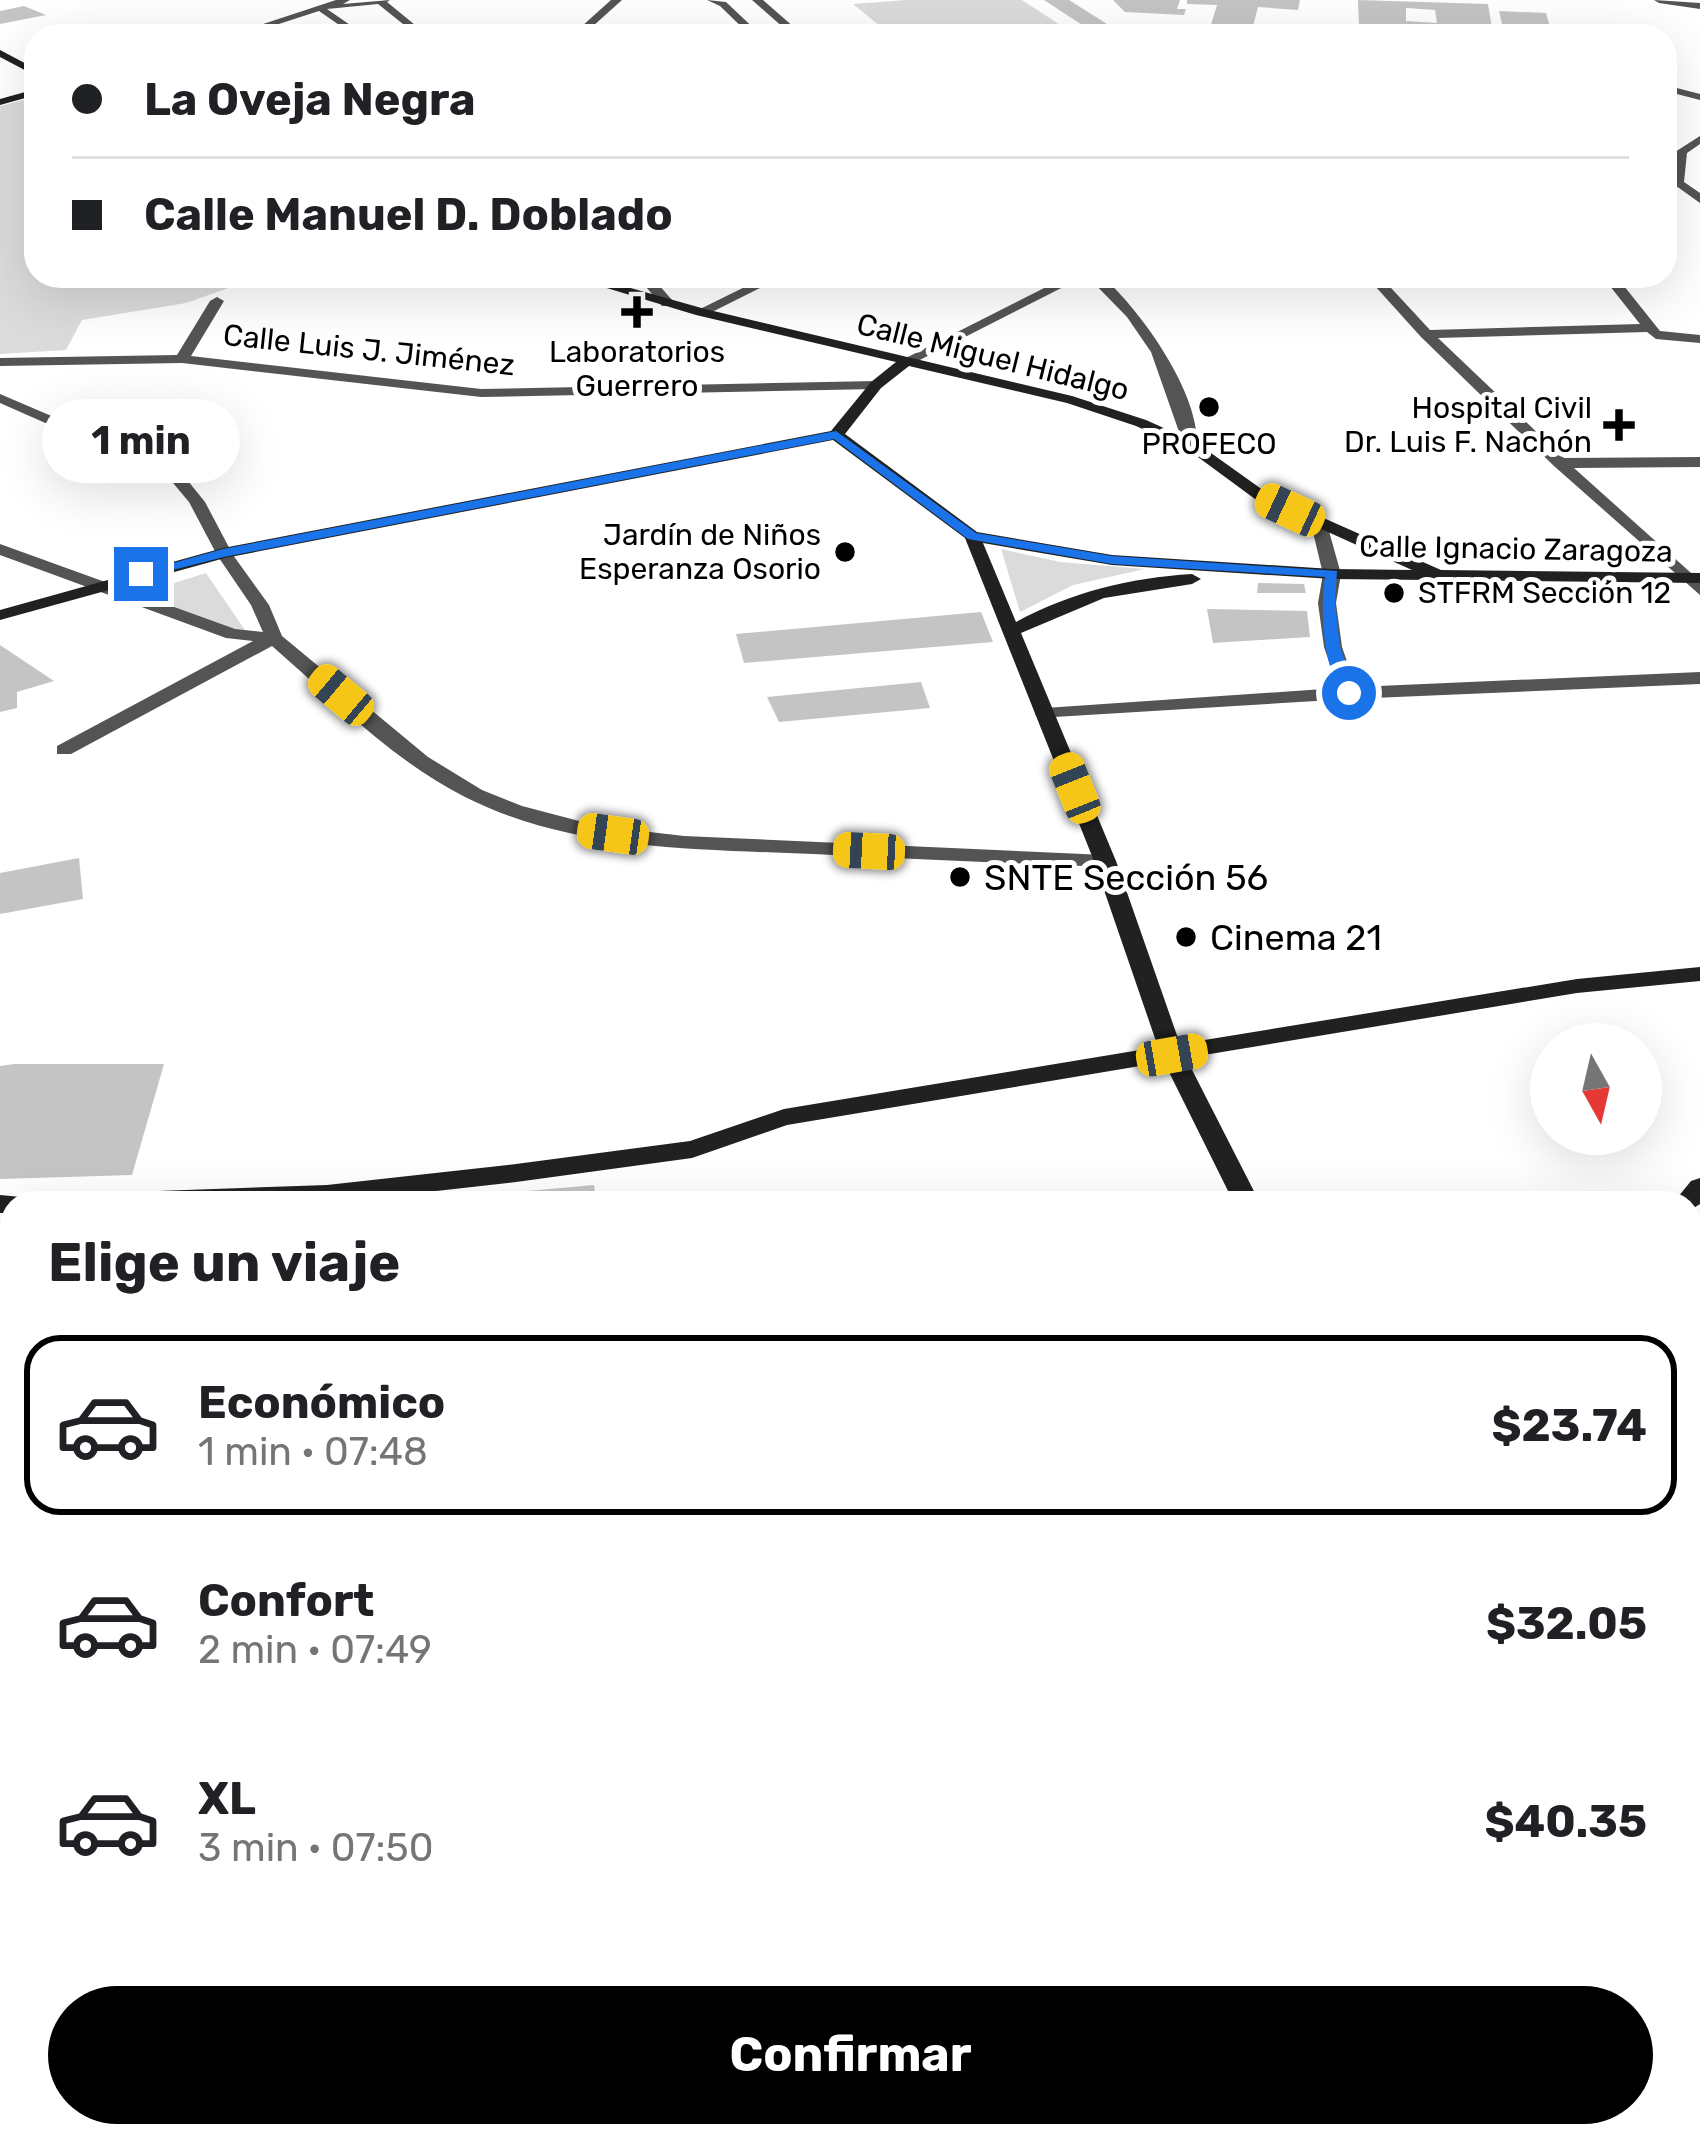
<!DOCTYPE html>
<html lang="es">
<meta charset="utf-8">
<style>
body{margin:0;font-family:Rubik,sans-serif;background:#f2f2f2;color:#202124;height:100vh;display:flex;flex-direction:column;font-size:45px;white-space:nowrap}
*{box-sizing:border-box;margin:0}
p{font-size:39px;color:#757577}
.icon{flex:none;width:66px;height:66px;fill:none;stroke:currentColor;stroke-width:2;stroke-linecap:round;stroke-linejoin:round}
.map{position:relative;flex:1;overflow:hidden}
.sheet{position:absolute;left:0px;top:1191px;width:1701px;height:957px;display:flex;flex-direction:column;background:#fff;border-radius:36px 36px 0 0;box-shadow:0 12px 48px #0002}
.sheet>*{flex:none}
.guide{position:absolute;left:24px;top:24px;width:1653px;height:264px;border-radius:36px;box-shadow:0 12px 48px #0002;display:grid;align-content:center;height:264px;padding:0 48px;background:#fff}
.needle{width:78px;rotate:172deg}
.fabs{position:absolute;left:1530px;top:1023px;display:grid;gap:24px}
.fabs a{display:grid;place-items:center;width:132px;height:132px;border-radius:50%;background:#fff;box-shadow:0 12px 48px #0002;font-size:60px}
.end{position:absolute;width:54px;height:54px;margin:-27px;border:15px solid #1a73e8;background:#fff;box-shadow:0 0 0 6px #fff}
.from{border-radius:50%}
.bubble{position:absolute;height:84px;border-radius:42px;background:#fff;box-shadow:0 12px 48px #0002;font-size:39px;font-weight:700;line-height:84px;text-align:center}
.car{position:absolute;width:36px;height:72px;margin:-36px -18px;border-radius:15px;box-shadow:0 0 9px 3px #0007;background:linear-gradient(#f5c518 24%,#345 0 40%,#f5c518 0 76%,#345 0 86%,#f5c518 0)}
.guide b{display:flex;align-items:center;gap:42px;height:114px;font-size:45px}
.guide b+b{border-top:3px solid #e0e0e0}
.guide i{width:30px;height:30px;background:#202124}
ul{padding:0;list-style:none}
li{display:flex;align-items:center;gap:36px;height:180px;margin:0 24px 18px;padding:0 24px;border:6px solid transparent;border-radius:36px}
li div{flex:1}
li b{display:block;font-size:45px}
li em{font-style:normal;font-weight:700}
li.on{border-color:#000}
li>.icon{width:108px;height:108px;stroke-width:1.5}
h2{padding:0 48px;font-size:54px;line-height:144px}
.primary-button{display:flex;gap:24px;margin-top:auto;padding:24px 48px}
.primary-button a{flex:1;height:138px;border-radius:72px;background:#000;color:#fff;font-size:48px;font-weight:700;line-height:138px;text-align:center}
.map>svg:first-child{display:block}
</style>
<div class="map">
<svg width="1700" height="2147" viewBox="0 0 1700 2147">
<rect width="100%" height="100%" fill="#fff"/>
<g fill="#dbdbdb">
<path d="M 906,0 L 1022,0 L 1077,36 L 892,36 L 853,4 Z"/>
<path d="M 36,97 L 36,276 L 262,276 L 186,303 L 82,320 L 66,350 L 0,354 L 0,106 Z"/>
<path d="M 1001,549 L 1060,562 L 1145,569 L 1073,585 L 1020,612 Z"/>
<path d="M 206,573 L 249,636 L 133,596 Z"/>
</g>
<g fill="#c4c4c4" fill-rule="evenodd">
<path d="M 1044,0 L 1069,0 L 1126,36 L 1099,36 Z"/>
<path d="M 1113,0 L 1180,0 L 1177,9 L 1186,9 L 1184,15 L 1125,12 Z"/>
<path d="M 1187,0 L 1300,0 L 1298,10 L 1258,7 L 1252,30 L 1210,28 L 1217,5 L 1187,4 Z"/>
<path d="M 1358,0 L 1488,4 L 1493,34 L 1359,27 ZM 1406,8 L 1435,10 L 1437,23 L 1406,21 Z"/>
<path d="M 24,6 L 46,15 L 0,24 L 0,11 Z"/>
<path d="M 1499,11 L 1546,13 L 1552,34 L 1504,32 Z"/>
<path d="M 1258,583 L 1304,584 L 1306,593 L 1257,593 Z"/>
<path d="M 1207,609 L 1307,611 L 1310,637 L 1213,643 Z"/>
<path d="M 981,612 L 993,642 L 744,663 L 736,634 Z"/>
<path d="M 0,645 L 54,681 L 17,692 L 17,708 L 0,712 Z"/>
<path d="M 921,682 L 930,708 L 779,722 L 767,697 Z"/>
<path d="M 79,858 L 83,899 L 0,914 L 0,873 Z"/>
<path d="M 14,1064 L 164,1064 L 132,1175 L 0,1179 L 0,1066 Z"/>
<path d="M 594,1185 L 597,1203 L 427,1203 L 426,1200 Z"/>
<path d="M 1689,1499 L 1700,1506 L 1700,1567 L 1689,1586 Z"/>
</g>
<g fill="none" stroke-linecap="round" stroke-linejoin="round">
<g fill="#545454" fill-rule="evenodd">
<path d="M 336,0 L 350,0 L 343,4 L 390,0 L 387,2 L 426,34 L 418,36 L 378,4 L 327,9 L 366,36 L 355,36 L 319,11 L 242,36 L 227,36 Z"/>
<path d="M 611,0 L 622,0 L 582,36 L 571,36 Z"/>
<path d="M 707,0 L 726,2 L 762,36 L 751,36 L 720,6 Z"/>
<path d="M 752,0 L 763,0 L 804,36 L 793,36 Z"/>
<path d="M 1654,0 L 1700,3 L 1700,9 L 1659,3 Z"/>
<path d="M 1665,85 L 1700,94 L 1700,100 L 1665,91 Z"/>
<path d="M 1700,136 L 1700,144 L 1687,153 L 1684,182 L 1700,193 L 1700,203 L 1672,183 L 1675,152 Z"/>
<path d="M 637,276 L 651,276 L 672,300 L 672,306 L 662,306 Z"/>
<path d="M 767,276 L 784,276 L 706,315 L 694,312 Z"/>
<path d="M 1068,276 L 1085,276 L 910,365 L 898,362 Z"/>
<path d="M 1087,276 L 1102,276 C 1142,312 1201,394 1197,449 L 1184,446 L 1151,352 L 1127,317 Z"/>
<path d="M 1366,276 L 1380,276 L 1430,330 L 1640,324 L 1602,276 L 1616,276 L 1660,331 L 1700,335 L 1700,343 L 1656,339 L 1647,332 L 1438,338 L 1564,458 L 1700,457 L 1700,467 L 1574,468 L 1700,581 L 1700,595 L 1554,466 L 1421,337 Z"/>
<path d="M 217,297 L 224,301 L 191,356 L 481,389 L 876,381 L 883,385 L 876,389 L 481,397 L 182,363 L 0,366 L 0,358 L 177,355 L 210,301 Z"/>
<path d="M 0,394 L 180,471 L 205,502 L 233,555 L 269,605 L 282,636 L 428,757 L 482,790 L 522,806 L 598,826 L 684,836 L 1105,855 L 1116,861 L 1105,867 C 1008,863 911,859 813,854 C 697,849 572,851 465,797 C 392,760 333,699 272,646 L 71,754 L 57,754 L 57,746 L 253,641 L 226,638 L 0,555 L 0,544 L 235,629 L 263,632 L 251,605 L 217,555 L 189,502 L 168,477 L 0,403 Z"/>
<path d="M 1319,519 L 1327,524 L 1341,574 L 1336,603 L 1342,647 L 1356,687 L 1700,672 L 1700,684 L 1349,699 L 1038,718 L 1035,714 L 1045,708 L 1338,688 L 1324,647 L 1318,603 L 1323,574 L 1311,524 Z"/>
<path d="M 1689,1745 L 1700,1750 L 1700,1784 L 1689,1779 Z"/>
<path d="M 617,2136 L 655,2136 L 657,2147 L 619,2147 Z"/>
</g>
<g fill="#212121" fill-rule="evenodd">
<path d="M 0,50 L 36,69 L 36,76 L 0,57 Z"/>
<path d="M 36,89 L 36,95 L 0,105 L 0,99 Z"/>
<path d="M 567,276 L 588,276 L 705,309 L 1072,396 L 1146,420 L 1197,443 L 1267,493 L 1441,570 L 1700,573 L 1700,583 L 1332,579 L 1112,565 L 983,543 L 1016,622 C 1071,592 1130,578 1192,574 L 1201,579 L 1192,584 L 1104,598 L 1021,633 L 1116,861 L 1180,1044 L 1577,979 L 1700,967 L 1700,981 L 1577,993 L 1186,1058 L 1260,1203 L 1234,1203 L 1164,1062 L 787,1125 L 692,1158 L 516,1182 L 329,1203 L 61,1203 L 65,1196 L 74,1194 L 327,1185 L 516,1164 L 690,1141 L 784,1109 L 1158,1047 L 1094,861 L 965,538 L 833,440 L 225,558 L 0,620 L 0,610 L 223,548 L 831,431 L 871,382 L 896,362 L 696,315 ZM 909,366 L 1067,403 L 1136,426 L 1187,449 L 1255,499 L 1412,570 L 1332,569 L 1112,555 L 977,532 L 845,434 L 881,388 Z"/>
<path d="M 1700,1178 L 1700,1204 L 1689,1211 L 1689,1203 L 1673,1203 L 1691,1181 Z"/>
<path d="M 0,1195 L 21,1197 L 24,1203 L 12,1203 L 12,1213 L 0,1213 Z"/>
<path d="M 902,2136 L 945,2136 L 941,2147 L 898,2147 Z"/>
</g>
</g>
<path fill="#1a73e8" d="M 836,431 L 976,533 L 1112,556 L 1337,571 L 1335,602 L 1340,646 L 1356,693 L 1349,697 C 1322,680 1320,607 1325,577 L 1112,564 L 968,539 L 834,439 L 224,557 L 141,578 L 134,574 L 223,549 Z"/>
<g fill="#000" stroke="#fff" stroke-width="4.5">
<path d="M631 294h12v12h12v12h-12v12h-12v-12h-12v-12h12z"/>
<circle cx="1209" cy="407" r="12"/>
<path d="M1613 407h12v12h12v12h-12v12h-12v-12h-12v-12h12z"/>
<circle cx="845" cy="552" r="12"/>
<circle cx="1394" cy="593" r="12"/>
<circle cx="960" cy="877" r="12"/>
<circle cx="1186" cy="937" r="12"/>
</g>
<g text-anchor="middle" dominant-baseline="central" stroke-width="10" stroke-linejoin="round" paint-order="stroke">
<g font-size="30" fill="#000" stroke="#fff">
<text transform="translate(369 350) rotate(6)">Calle Luis J. Jiménez</text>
<text transform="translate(993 357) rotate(14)">Calle Miguel Hidalgo</text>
<text transform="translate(1516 549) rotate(1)">Calle Ignacio Zaragoza</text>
</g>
<g font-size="30" fill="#000" stroke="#fff">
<text x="637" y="352">Laboratorios<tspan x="637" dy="34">Guerrero</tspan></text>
<text x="1592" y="408" text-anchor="end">Hospital Civil<tspan x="1592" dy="34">Dr. Luis F. Nachón</tspan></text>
<text x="1209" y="444">PROFECO</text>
<text x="821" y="535" text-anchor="end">Jardín de Niños<tspan x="821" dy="34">Esperanza Osorio</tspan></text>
<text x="1418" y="593" text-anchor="start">STFRM Sección 12</text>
</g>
<g font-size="36" fill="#000" stroke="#fff" text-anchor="start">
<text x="984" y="877">SNTE Sección 56</text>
<text x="1210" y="937">Cinema 21</text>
</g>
</g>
</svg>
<div class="fabs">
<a><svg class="needle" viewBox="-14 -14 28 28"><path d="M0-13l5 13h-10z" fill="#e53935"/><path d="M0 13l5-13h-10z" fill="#757577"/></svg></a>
</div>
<i class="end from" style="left:1349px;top:693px"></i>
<i class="end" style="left:141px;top:574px"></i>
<div class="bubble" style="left:42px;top:399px;width:198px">1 min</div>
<i class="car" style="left:1290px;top:510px;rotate:295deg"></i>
<i class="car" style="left:341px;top:695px;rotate:310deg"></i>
<i class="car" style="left:1075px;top:788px;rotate:338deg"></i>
<i class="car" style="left:613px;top:834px;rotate:278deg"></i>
<i class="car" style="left:869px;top:851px;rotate:273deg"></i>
<i class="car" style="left:1172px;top:1055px;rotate:80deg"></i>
<div class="guide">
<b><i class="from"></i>La Oveja Negra</b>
<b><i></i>Calle Manuel D. Doblado</b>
</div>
<section class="sheet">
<h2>Elige un viaje</h2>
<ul>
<li class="on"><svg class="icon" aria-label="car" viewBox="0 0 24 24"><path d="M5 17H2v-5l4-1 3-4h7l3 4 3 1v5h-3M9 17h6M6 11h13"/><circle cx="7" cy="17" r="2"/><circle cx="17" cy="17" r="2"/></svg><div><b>Económico</b><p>1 min · 07:48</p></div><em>$23.74</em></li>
<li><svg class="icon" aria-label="car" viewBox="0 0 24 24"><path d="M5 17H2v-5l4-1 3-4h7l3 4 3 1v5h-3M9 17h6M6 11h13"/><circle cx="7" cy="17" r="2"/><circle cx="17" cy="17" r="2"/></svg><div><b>Confort</b><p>2 min · 07:49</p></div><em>$32.05</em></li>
<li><svg class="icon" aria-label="car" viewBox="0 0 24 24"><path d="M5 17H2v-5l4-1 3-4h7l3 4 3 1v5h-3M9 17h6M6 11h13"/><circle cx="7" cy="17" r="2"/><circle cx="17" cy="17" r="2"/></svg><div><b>XL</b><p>3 min · 07:50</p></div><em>$40.35</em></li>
</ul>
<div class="primary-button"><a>Confirmar</a></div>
</section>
</div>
